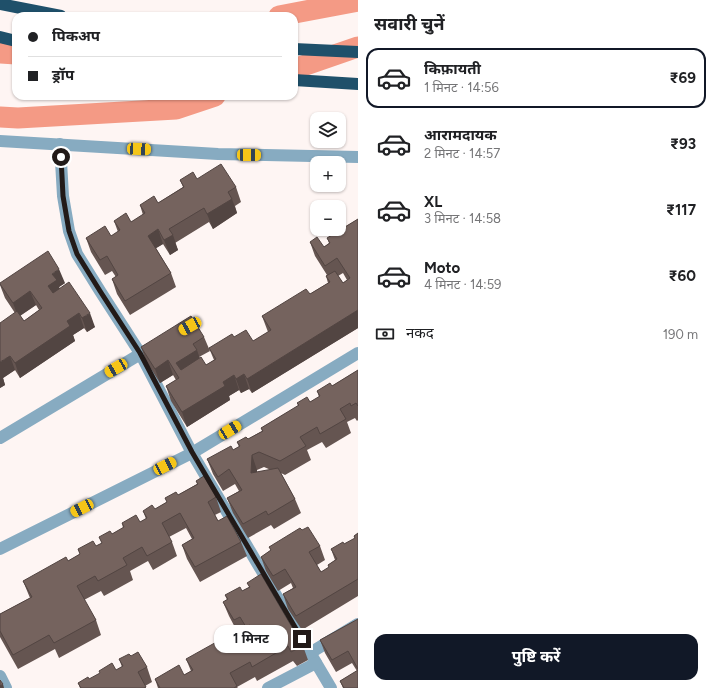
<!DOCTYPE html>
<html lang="hi">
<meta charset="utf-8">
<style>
body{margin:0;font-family:Figtree,"Noto Sans Devanagari",sans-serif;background:#f6f6f6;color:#202124;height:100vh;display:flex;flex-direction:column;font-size:15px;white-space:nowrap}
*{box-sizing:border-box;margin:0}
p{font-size:13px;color:#757577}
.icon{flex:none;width:22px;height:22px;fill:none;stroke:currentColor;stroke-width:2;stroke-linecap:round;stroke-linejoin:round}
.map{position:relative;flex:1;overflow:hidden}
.side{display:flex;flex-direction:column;background:#fff;width:356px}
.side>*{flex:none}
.banner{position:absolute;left:12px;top:12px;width:286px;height:88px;border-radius:12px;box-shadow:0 1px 3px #0004;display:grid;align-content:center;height:88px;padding:0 16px;background:#fff}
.buttons{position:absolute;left:310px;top:112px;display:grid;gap:8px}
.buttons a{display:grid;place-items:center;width:36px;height:36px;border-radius:8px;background:#fff;box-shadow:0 1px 3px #0004;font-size:20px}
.end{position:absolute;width:18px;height:18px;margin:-9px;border:5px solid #221a18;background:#fff;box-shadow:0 0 0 2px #fff}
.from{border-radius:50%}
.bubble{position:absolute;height:28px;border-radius:12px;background:#fff;box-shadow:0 1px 3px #0004;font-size:13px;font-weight:700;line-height:28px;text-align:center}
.car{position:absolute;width:12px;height:24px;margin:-12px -6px;border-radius:5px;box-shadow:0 0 3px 1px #0007;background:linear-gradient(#f5c518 24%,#345 0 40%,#f5c518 0 76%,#345 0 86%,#f5c518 0)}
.banner b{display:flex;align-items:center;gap:14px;height:38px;font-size:15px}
.banner b+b{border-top:1px solid #e0e0e0}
.banner i{width:10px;height:10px;background:#202124}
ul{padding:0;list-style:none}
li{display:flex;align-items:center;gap:12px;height:60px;margin:0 8px 6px;padding:0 8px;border:2px solid transparent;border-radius:12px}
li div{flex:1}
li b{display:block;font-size:15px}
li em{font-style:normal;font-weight:700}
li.active{border-color:#111827}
li>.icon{width:36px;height:36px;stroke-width:1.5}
h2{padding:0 16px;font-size:18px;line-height:48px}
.pay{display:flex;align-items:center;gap:10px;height:44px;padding:0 16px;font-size:15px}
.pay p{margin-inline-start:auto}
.action{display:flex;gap:8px;margin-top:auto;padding:8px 16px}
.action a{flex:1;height:46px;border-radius:12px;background:#111827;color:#fff;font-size:16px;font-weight:700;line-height:46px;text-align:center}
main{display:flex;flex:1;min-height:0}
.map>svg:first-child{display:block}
</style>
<main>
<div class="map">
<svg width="358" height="688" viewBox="0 0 358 688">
<rect width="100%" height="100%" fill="#fef5f3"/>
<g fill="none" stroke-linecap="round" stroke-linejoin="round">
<g stroke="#f49a85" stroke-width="21">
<path d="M 279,16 L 358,1"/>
<path d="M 0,53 L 16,54"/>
<path d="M 294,69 L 358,47"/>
<path d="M 0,117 L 18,118 L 176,109 L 215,96"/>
</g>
<g stroke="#87abc1" stroke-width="12">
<path d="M 0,141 L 218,154 L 358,157"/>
<path d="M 60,144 L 63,196 L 69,231 L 77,254 L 100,291 L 140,353 L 192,453 L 331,688"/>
<path d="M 0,438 L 147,350"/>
<path d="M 0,549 L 192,453 L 358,353"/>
<path d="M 310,653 L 358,624"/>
<path d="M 0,676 L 6,688"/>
<path d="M 268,688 L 316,663"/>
</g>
<g stroke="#1f506a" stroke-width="12">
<path d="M 0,4 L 61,16"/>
<path d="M 0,37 L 16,41"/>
<path d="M 294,49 L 358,52"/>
<path d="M 294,80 L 358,84"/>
</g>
</g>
<g fill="#655551" fill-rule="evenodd">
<path d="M 197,179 L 236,187 L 241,202 L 235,206 L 237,213 L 213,229 L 209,222 L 175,243 L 178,250 L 170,255 L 163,244 L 156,248 L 171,273 L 176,287 L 130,315 L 117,294 L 112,279 L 116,277 L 112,271 L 105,275 L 91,252 L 86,238 L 111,236 L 118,232 L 114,221 L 131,222 L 143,215 L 140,205 L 158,203 L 183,187 L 180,180 Z"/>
<path d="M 358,219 L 358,328 L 252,393 L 249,389 L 241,393 L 239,390 L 229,396 L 230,400 L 187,427 L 171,401 L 166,386 L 176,380 L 173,375 L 160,383 L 146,361 L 141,347 L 204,337 L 210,351 L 199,357 L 206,365 L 214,360 L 209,348 L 234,337 L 253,341 L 268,332 L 262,316 L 310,294 L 328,283 L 326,276 L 327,275 L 315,256 L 310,242 L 324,247 L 329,243 L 327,238 ZM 343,273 L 347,280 L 343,283 L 338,276 Z"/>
<path d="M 0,283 L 65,283 L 59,287 L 60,289 L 95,327 L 87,332 L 84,328 L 73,335 L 75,341 L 20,378 L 15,370 L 3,378 L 5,385 L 0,388 L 15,313 L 5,298 L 0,285 ZM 36,305 L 39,310 L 24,321 L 20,316 Z"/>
<path d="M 358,370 L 358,420 L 357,421 L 355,418 L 347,422 L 351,433 L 326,448 L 322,442 L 307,450 L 311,460 L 285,475 L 281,473 L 295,499 L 301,513 L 274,529 L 271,525 L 248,538 L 233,513 L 227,498 L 239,491 L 235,484 L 223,491 L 213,474 L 207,459 L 233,450 L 239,447 L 237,442 L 248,439 L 262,431 L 261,428 L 298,406 L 297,403 L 310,402 L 319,397 L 317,391 L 332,386 ZM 264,467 L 271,470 L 257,472 L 257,470 Z"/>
<path d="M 196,481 L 216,497 L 221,512 L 215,515 L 218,521 L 241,542 L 247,556 L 200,582 L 187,559 L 182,545 L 192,539 L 186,528 L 169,537 L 172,542 L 177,556 L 153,570 L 148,561 L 130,571 L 133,580 L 104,596 L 101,591 L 84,600 L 96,620 L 101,635 L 59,658 L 55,649 L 18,669 L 0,637 L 0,614 L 30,598 L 23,581 L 68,561 L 80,554 L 78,549 L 96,546 L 102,543 L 99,537 L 112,534 L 123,528 L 122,523 L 140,522 L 146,519 L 143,511 L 155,509 L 167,502 L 165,498 L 178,495 L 197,484 Z"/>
<path d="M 302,530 L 320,546 L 325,560 L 317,565 L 321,572 L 329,568 L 328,565 L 335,560 L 331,549 L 344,544 L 355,539 L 354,536 L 358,533 L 358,596 L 302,630 L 288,609 L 283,594 L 293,588 L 291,583 L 278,591 L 266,571 L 261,557 L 271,550 L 269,547 Z"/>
<path d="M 247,583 L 303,646 L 308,660 L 297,666 L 293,661 L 257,681 L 255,677 L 237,687 L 238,688 L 158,688 L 155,679 L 184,675 L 191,671 L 186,659 L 227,651 L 249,638 L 246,631 L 239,635 L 229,616 L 223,602 L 227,600 L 225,595 L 242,591 L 249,587 Z"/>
<path d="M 358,619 L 358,688 L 343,688 L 340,681 L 357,671 L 352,663 L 336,672 L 325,653 L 320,640 Z"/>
<path d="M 131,656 L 147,667 L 152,682 L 145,686 L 146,688 L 80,688 L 78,683 L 116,670 L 122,667 L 119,659 Z"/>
</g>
<g fill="#524542">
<path d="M 232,199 L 237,213 L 213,229 L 207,214 Z"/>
<path d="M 158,229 L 163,244 L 153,250 L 148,236 Z"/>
<path d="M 173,235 L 178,250 L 170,255 L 164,240 Z"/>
<path d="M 59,269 L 65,283 L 59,287 L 62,295 L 53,300 L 48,286 L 52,274 Z"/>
<path d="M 30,291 L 36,305 L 18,317 L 13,303 Z"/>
<path d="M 358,310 L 358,328 L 252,393 L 247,379 Z"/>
<path d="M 79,313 L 84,328 L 73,335 L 75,341 L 20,378 L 15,363 L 67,321 Z"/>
<path d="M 90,313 L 95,327 L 87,332 L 82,318 Z"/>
<path d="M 197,350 L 202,365 L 182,377 L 176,363 Z"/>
<path d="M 10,356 L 15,370 L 3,378 L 5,385 L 0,388 L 0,362 Z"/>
<path d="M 168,360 L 173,375 L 160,383 L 155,369 Z"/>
<path d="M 244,374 L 249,389 L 241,393 L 236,379 Z"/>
<path d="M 234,375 L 239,390 L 229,396 L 230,400 L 187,427 L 182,412 L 223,382 Z"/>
<path d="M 252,455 L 257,470 L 256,487 L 251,473 Z"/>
<path d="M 3,684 L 4,688 L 0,688 L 0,686 Z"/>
</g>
<g fill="#75635e" stroke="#524542">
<path d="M 221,164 L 236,187 L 228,192 L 232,199 L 207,214 L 204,208 L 169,229 L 173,235 L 164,240 L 158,229 L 148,236 L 171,273 L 125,301 L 112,279 L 118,275 L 107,256 L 100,260 L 86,238 L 105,226 L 111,236 L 120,230 L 114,221 L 126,213 L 131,222 L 145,213 L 140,205 L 154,196 L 158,203 L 184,187 L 180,180 L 193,172 L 197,179 Z"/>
<path d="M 358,219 L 358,310 L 247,379 L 244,374 L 236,379 L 234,375 L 223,382 L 225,386 L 182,412 L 166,386 L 179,378 L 168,360 L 155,369 L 141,347 L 191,316 L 204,337 L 193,344 L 197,350 L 176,363 L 181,370 L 201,357 L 206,365 L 216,359 L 209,348 L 232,334 L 234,337 L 246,330 L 253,341 L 271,330 L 262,316 L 306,289 L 310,294 L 330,282 L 326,276 L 335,271 L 343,283 L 350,278 L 337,258 L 325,266 L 310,242 L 317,237 L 324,247 L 330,243 L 327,238 Z"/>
<path d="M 48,251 L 59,269 L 52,274 L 57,280 L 48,286 L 53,293 L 69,282 L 90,313 L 82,318 L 79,313 L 67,321 L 70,326 L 15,363 L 10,356 L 0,362 L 0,323 L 17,311 L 24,321 L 42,308 L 30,291 L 13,303 L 0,284 L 0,283 Z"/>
<path d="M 358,370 L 358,406 L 356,403 L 351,406 L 350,403 L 340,409 L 346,419 L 320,434 L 317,427 L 300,437 L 306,446 L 280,461 L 259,452 L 252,455 L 251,473 L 278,468 L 295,499 L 268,515 L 266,511 L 243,524 L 227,498 L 242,490 L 229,469 L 218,477 L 207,459 L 231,446 L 233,450 L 240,446 L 237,442 L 246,437 L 248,439 L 263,431 L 261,428 L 299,405 L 297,403 L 307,397 L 310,402 L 320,396 L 317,391 L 330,383 L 332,386 Z"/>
<path d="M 204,476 L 216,497 L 208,502 L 218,521 L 227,516 L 241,542 L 195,567 L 182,545 L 194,538 L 180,513 L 162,523 L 172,542 L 147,556 L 142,547 L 123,558 L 127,565 L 98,581 L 95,576 L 77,586 L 96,620 L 54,643 L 49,635 L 13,655 L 0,631 L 0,614 L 32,597 L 23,581 L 66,557 L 68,561 L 80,554 L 78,549 L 93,541 L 96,546 L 102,543 L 99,537 L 110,531 L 112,534 L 124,527 L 122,523 L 136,515 L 140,522 L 147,518 L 143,511 L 152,505 L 155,509 L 167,502 L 165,498 L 176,492 L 178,495 L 198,484 L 196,481 Z"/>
<path d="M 308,527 L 320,546 L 309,552 L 321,572 L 329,567 L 328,565 L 337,559 L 331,549 L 343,542 L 344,544 L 355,538 L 354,536 L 358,533 L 358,579 L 296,616 L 283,594 L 296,587 L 285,569 L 273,576 L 261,557 L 271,550 L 269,547 L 300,528 L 302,530 Z"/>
<path d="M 261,574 L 303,646 L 291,652 L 288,646 L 252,667 L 250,662 L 230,673 L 237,686 L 234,688 L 160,688 L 155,679 L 179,665 L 184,675 L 193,670 L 186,659 L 220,640 L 227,651 L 255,635 L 250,625 L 246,627 L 240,617 L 234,620 L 223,602 L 228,599 L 225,595 L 240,587 L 242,591 L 250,587 L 247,583 Z"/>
<path d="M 358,619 L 358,669 L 348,651 L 332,660 L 320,640 Z"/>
<path d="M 138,652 L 147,667 L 138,672 L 146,687 L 144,688 L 81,688 L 78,683 L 88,677 L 89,679 L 100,673 L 99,671 L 112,663 L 116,670 L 123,666 L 119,659 L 129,654 L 131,656 Z"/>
<path d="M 358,670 L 358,688 L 344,688 L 340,681 Z"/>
<path d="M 0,680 L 3,684 L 0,686 Z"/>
</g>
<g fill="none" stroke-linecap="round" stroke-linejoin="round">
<path stroke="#221a18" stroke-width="5" d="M 61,157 L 63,196 L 69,231 L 77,254 L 100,291 L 140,353 L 192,452 L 302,639"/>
</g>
</svg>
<div class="buttons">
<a><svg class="icon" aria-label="layers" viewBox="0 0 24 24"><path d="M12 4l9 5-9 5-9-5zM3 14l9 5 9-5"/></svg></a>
<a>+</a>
<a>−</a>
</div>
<i class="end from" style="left:61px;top:157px"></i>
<i class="end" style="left:302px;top:639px"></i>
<div class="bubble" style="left:214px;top:625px;width:74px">1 मिनट</div>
<i class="car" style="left:139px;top:149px;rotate:93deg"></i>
<i class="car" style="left:249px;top:155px;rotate:91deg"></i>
<i class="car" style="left:190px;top:326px;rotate:241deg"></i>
<i class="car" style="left:116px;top:368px;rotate:240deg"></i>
<i class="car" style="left:230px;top:430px;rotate:59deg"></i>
<i class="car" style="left:165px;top:466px;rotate:63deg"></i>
<i class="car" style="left:82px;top:508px;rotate:243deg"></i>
<div class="banner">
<b><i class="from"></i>पिकअप</b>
<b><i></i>ड्रॉप</b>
</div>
</div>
<section class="side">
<h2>सवारी चुनें</h2>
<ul>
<li class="active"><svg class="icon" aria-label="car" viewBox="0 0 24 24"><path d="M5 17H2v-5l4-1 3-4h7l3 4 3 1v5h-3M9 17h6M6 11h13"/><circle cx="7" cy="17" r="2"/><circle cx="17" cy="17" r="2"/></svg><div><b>किफ़ायती</b><p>1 मिनट · 14:56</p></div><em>₹69</em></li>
<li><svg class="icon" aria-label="car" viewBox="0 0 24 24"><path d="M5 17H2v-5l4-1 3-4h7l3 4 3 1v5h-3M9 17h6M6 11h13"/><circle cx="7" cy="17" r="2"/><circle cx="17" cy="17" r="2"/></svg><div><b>आरामदायक</b><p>2 मिनट · 14:57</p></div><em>₹93</em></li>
<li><svg class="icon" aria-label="car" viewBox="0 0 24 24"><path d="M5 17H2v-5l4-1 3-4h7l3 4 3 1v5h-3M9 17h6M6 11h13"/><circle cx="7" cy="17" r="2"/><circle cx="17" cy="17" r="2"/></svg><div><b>XL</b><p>3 मिनट · 14:58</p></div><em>₹117</em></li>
<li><svg class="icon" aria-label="car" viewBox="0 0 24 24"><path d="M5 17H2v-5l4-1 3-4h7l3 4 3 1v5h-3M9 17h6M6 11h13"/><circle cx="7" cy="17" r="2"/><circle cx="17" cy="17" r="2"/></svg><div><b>Moto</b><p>4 मिनट · 14:59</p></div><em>₹60</em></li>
</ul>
<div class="pay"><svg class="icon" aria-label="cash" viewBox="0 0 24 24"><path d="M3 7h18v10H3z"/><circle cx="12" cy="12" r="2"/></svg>नकद<p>190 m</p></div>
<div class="action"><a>पुष्टि करें</a></div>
</section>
</main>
